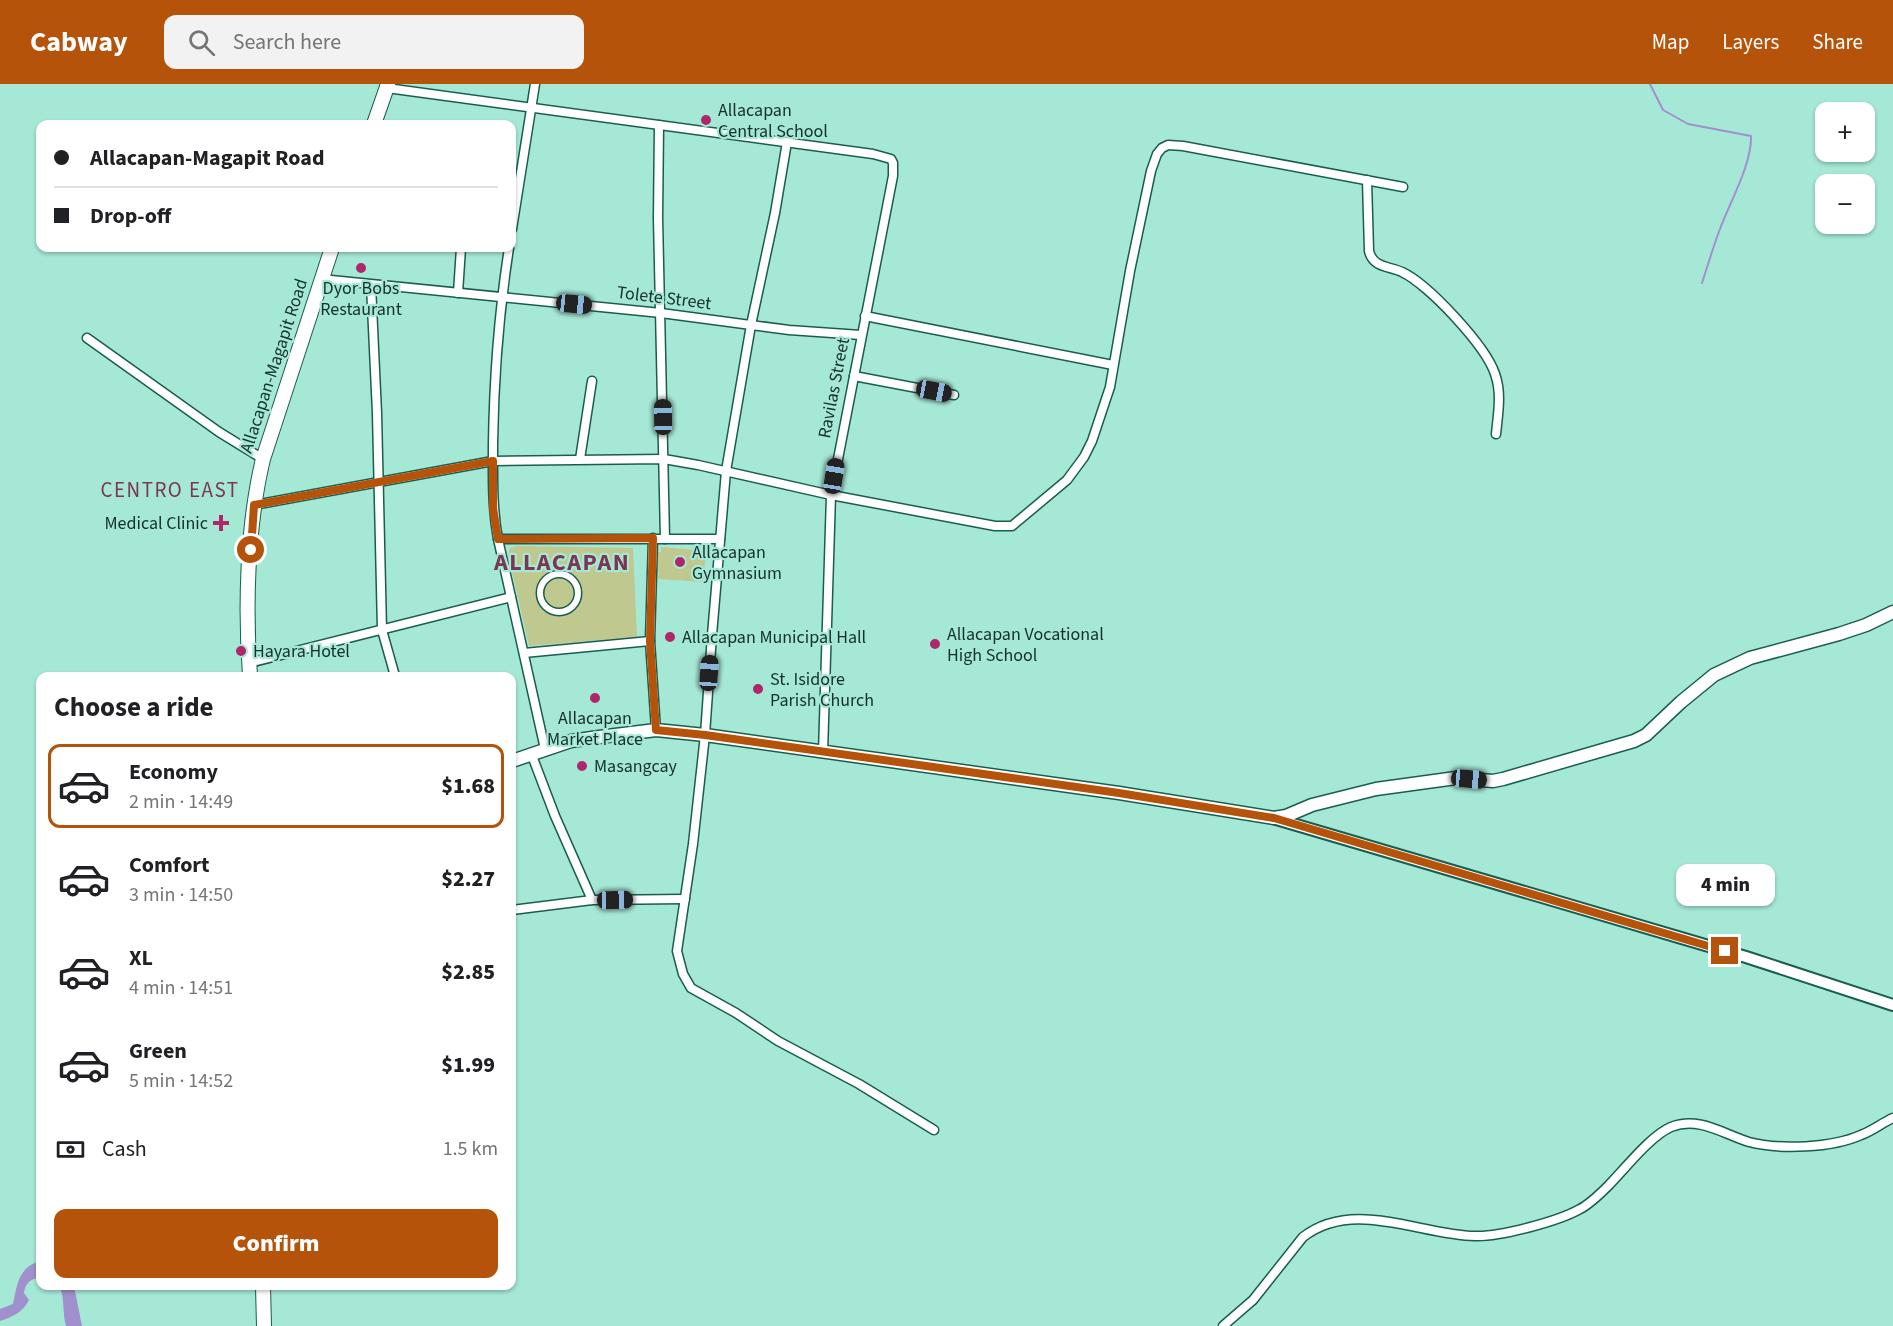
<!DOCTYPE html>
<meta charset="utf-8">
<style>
body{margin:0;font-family:"Source Sans 3",sans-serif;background:#f2f2f2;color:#202124;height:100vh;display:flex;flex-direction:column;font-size:22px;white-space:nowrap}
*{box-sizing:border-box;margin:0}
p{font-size:20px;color:#757577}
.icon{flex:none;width:33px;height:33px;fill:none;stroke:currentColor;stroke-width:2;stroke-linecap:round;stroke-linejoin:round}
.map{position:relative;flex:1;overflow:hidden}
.drawer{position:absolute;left:36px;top:588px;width:480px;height:618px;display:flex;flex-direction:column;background:#fff;border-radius:12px;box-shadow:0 2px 4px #0004}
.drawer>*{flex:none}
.top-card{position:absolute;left:36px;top:36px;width:480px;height:132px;border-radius:12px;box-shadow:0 2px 4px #0004;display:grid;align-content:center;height:132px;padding:0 18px;background:#fff}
.tools{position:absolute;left:1815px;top:18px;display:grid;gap:12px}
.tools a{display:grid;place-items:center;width:60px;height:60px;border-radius:12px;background:#fff;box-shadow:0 2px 4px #0004;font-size:30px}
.end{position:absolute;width:27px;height:27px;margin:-14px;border:8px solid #b45309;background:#fff;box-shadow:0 0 0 3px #fff}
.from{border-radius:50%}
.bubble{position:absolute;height:42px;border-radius:12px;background:#fff;box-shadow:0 2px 4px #0004;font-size:20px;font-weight:800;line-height:42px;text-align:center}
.car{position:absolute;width:18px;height:36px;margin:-18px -9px;border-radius:8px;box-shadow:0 0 4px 2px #0007;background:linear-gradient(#222 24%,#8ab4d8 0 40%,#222 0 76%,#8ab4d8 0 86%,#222 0)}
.top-card b{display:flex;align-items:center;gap:21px;height:57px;font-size:22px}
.top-card b+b{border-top:2px solid #e0e0e0}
.top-card i{width:15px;height:15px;background:#202124}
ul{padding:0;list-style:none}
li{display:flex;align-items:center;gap:18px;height:84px;margin:0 12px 9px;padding:0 6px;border:3px solid transparent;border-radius:12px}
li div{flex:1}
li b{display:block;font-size:22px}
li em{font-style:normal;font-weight:800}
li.active{border-color:#b45309}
li>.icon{width:54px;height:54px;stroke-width:1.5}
h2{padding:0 18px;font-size:27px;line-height:72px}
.pay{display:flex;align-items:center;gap:15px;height:66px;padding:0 18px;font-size:22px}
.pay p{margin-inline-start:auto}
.cta{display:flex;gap:12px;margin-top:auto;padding:12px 18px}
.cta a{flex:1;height:69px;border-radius:12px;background:#b45309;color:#fff;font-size:24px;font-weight:800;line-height:69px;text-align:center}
header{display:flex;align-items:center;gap:36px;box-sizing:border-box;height:84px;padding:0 30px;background:#b45309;color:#fff}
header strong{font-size:28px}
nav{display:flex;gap:33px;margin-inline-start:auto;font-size:21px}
.search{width:420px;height:54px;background:#f2f2f2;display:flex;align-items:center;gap:15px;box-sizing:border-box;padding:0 21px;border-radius:12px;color:#757577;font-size:22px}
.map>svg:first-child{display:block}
</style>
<header>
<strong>Cabway</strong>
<div class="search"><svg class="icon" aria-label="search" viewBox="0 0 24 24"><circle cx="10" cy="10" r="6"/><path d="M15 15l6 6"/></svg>Search here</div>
<nav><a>Map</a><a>Layers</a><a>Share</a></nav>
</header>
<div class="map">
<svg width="1893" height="1242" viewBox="0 0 1893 1242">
<rect width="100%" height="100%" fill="#a6e8d6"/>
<g fill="#bec88f">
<path d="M 516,462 L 633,464 L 637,553 L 529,562 L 508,471 L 510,464 Z"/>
<path d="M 661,463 L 706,467 L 703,498 L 658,495 L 659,488 L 654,487 L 655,468 L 661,468 Z"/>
</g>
<g fill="#a090cd">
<path d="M 37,1178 L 40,1178 L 40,1193 C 31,1195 25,1199 24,1209 L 29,1216 C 22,1229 14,1232 0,1237 L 0,1225 L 13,1220 C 17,1202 18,1185 37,1178 Z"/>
<path d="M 59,1202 L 74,1202 L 82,1242 L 66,1242 C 62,1229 65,1211 59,1202 Z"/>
</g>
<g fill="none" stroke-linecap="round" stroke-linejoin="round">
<path stroke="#a090cd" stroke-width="2" d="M 1650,0 L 1663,26 L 1688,40 L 1751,52 C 1752,80 1730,118 1720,145 C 1713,163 1708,181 1702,199"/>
<defs>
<circle id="pedestrian" cx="559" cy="509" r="19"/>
<g id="minor">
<path d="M 387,4 L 873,70 L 891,75 L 893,79 L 893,92 L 831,411 L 823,669"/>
<path d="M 659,41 L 658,134 L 665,455"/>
<path d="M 787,58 L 775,129 L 751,241 L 726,387 L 712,551 L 705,651 L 693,760 L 677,867 L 683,890 L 691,904 L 736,929 L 778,957 L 859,1000 L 934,1046"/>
<path d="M 1367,96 L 1369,167 C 1373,184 1389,182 1402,188 C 1428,200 1486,262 1495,290 C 1502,309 1498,330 1496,350"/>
<path d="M 512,145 L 535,0"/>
<path d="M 509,164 C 499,228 494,294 493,359 C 493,392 492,423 498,455 L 545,665"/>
<path d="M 321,195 L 661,229 L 789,246 L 861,251"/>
<path d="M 371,201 L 377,329 L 382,546 L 395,592"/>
<path d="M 458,209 L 461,164"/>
<path d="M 865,232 L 1113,281"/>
<path d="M 87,254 L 219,348 L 263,375"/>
<path d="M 854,292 L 954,311"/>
<path d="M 580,375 L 592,297"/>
<path d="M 254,421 L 493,377 L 664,375 L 698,381 L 831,411 L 995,442 L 1012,442 L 1067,396 L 1084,373 L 1092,357 L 1110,303 L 1130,187 L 1151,87 L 1157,70 L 1162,64 L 1168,61 L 1183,62 L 1403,103"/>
<path d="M 653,454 L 650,557 L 656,646"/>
<path d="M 498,455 L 720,455"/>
<path d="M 524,569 L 650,557"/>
<path d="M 249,579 L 511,513"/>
<path d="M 531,669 L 555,732 L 592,816"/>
<path d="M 512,826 L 592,816 L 685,815"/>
<path d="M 1223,1242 L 1253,1216 L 1303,1153 C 1353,1114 1420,1151 1475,1152 C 1500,1153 1559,1137 1580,1125 C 1590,1120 1600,1110 1608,1102 C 1624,1086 1650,1052 1671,1043 C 1699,1032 1723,1050 1749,1058 C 1780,1066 1832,1064 1861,1051 C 1872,1047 1882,1039 1893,1034"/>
</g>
<path id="tertiary" d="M 1276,735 L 1746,873 L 1893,921"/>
<path id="secondary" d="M 512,677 L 571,657 L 599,653 L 656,646 L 705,651 L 1119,709 L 1274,734 L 1286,732 L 1312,721 L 1376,705 L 1456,694 L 1493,697 L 1503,695 L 1634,657 L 1646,651 L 1681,618 L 1714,591 L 1750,574 L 1839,550 L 1866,541 L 1893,528"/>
<g id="trunk">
<path d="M 374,40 L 388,0"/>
<path d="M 250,592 C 245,523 247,442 263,375 L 332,164"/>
<path d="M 263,1202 L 264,1242"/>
</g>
</defs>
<use href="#pedestrian" stroke="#195d4f" stroke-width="9"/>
<use href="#minor" stroke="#195d4f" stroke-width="11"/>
<use href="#tertiary" stroke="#195d4f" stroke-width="14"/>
<use href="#secondary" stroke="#195d4f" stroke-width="15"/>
<use href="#trunk" stroke="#195d4f" stroke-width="16"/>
<use href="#pedestrian" stroke="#fff" stroke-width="6"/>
<use href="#minor" stroke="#fff" stroke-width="8"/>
<use href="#tertiary" stroke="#fff" stroke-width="10"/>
<use href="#secondary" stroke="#fff" stroke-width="12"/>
<use href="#trunk" stroke="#fff" stroke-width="14"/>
</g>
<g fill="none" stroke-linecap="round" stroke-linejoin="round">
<path stroke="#b45309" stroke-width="8" d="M 251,466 L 254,421 L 493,377 L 493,424 L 498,455 L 653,454 L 650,557 L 656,646 L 705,651 L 1119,709 L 1274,734 L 1725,867"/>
</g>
<g fill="#af276a" stroke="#a6e8d6" stroke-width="2">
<circle cx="706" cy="36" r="6"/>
<circle cx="361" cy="184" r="6"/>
<path d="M218 430h6v6h6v6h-6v6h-6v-6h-6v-6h6z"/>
<circle cx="680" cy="478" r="6"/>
<circle cx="670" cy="553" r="6"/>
<circle cx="935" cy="560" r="6"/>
<circle cx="241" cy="567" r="6"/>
<circle cx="758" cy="605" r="6"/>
<circle cx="595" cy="614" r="6"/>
<circle cx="582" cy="682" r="6"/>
</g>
<g text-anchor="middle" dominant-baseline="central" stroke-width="4.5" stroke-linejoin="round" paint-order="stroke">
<g font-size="18" fill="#15302a" stroke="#a6e8d6" text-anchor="start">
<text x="718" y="26">Allacapan<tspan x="718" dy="21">Central School</tspan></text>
<text x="361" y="204" text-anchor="middle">Dyor Bobs<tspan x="361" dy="21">Restaurant</tspan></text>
<text x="208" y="439" text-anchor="end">Medical Clinic</text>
<text x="692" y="468">Allacapan<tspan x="692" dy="21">Gymnasium</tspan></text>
<text x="947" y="550">Allacapan Vocational<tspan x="947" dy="21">High School</tspan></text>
<text x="682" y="553">Allacapan Municipal Hall</text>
<text x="253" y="567">Hayara Hotel</text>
<text x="770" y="595">St. Isidore<tspan x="770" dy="21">Parish Church</tspan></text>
<text x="595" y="634" text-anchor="middle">Allacapan<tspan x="595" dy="21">Market Place</tspan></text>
<text x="594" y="682">Masangcay</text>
</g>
<g font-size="18" fill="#15302a" stroke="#a6e8d6">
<text transform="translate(664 214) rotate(7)">Tolete Street</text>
<text transform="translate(274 282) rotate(-72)">Allacapan-Magapit Road</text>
<text transform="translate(834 304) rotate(-79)">Ravilas Street</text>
</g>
<g font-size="21" letter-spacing="1.5" fill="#7a3652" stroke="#a6e8d6">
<text x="170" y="406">CENTRO EAST</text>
</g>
<g font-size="24" font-weight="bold" letter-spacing="1.5" fill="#7a3652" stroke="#a6e8d6">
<text x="562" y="478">ALLACAPAN</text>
</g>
</g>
</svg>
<div class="tools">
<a>+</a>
<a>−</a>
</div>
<i class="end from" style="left:251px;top:466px"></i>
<i class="end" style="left:1725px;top:867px"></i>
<div class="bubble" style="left:1676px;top:780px;width:99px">4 min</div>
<i class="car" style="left:574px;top:220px;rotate:96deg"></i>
<i class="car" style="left:934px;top:307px;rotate:101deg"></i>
<i class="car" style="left:663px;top:333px;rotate:359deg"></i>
<i class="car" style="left:834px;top:392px;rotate:9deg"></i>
<i class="car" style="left:709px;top:589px;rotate:4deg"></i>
<i class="car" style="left:1469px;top:695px;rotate:95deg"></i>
<i class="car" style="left:615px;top:816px;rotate:89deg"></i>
<div class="top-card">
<b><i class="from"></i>Allacapan-Magapit Road</b>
<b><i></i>Drop-off</b>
</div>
<section class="drawer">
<h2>Choose a ride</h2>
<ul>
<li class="active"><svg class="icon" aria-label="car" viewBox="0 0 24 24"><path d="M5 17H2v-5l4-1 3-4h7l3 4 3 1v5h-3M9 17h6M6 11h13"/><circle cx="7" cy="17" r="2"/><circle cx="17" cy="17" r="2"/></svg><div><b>Economy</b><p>2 min · 14:49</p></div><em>$1.68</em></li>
<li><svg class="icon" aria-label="car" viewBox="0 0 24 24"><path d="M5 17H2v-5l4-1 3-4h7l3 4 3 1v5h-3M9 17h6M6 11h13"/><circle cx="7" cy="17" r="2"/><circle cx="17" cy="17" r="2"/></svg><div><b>Comfort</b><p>3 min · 14:50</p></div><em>$2.27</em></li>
<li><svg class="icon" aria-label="car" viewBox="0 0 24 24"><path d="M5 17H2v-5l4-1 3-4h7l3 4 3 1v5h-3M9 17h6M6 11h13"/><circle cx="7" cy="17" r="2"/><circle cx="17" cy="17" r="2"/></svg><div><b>XL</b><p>4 min · 14:51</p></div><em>$2.85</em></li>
<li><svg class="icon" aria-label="car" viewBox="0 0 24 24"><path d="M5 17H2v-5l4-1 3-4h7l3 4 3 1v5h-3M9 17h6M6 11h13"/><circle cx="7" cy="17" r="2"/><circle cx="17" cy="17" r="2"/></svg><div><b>Green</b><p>5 min · 14:52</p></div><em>$1.99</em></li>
</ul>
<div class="pay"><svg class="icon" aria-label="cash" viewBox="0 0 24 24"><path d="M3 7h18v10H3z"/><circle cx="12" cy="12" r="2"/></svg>Cash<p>1.5 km</p></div>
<div class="cta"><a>Confirm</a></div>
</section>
</div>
